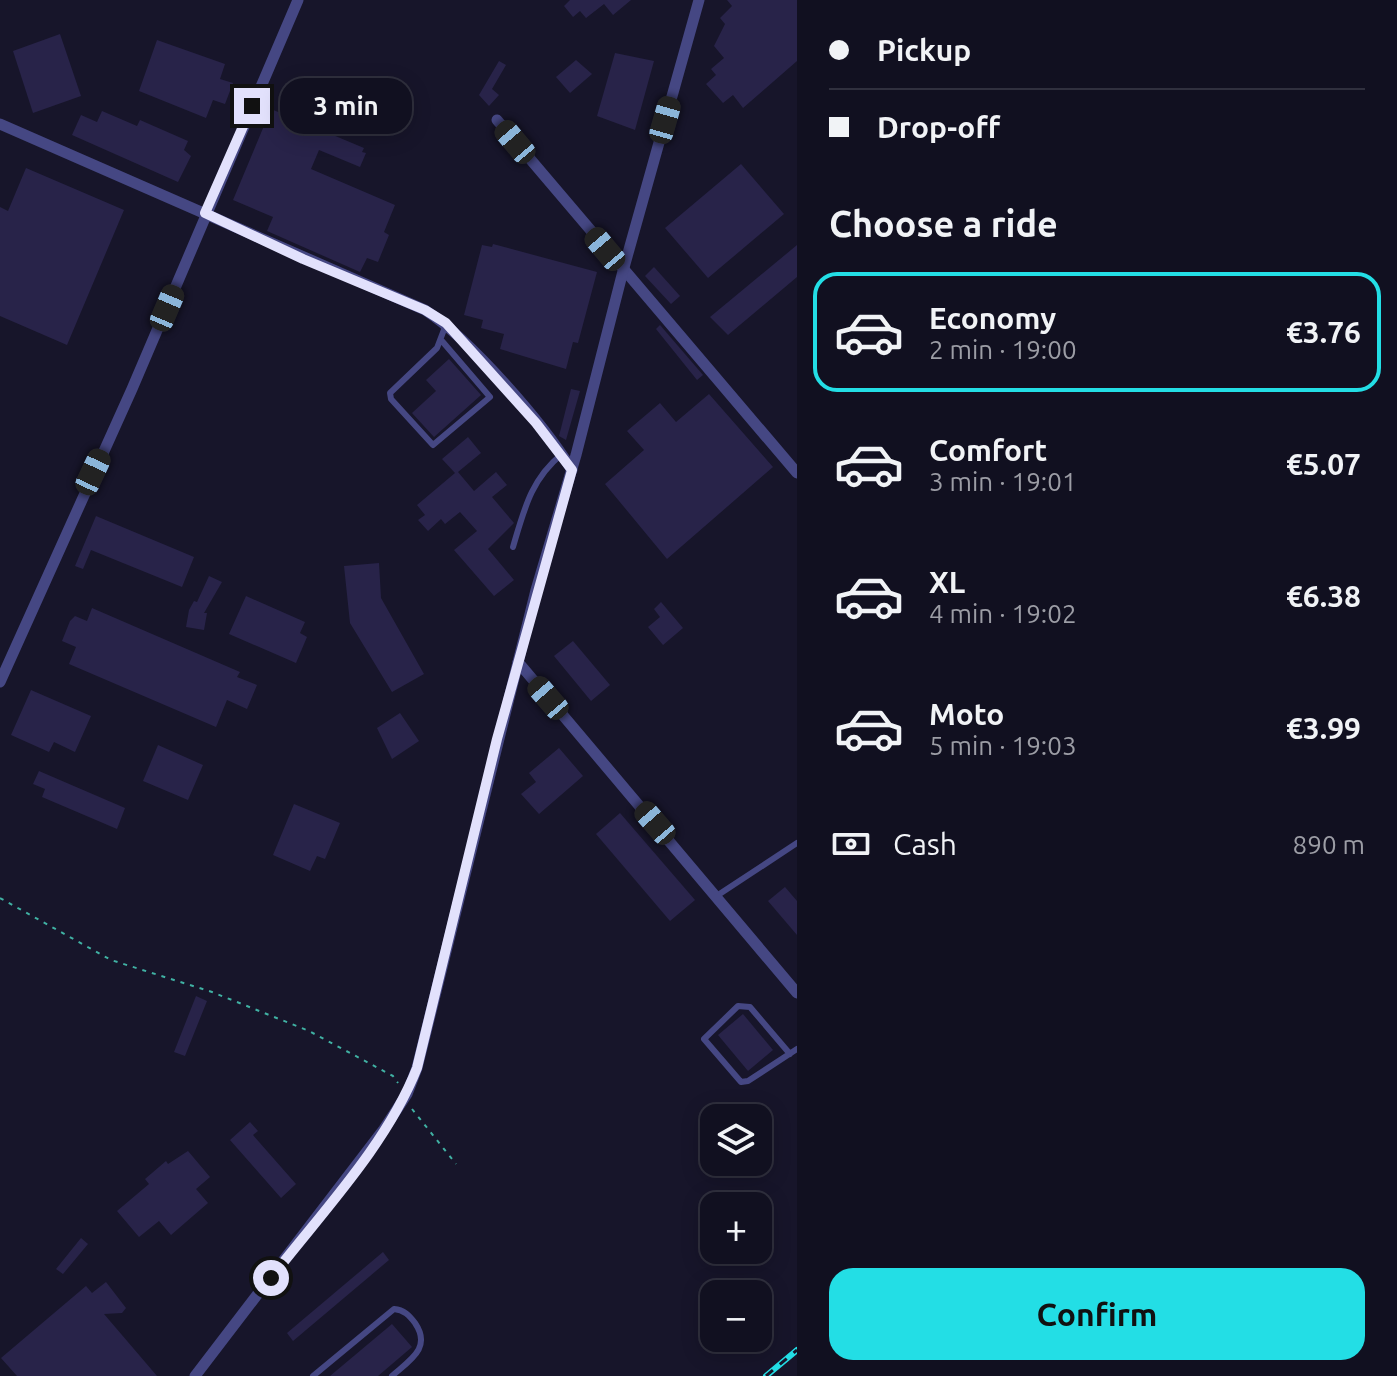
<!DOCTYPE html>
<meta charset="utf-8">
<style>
body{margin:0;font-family:Ubuntu,sans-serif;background:#1e1e2d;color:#f1f3f6;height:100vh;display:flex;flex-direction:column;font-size:30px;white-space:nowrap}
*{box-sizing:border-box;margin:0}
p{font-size:26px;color:#9c9da5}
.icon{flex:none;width:44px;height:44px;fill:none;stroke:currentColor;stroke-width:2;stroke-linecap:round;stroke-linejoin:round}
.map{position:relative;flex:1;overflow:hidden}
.details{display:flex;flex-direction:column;background:#111020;width:600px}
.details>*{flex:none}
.banner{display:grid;align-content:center;height:176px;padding:0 32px;background:#111020}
.tools{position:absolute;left:700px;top:1104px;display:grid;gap:16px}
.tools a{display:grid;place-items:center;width:72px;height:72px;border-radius:16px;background:#111020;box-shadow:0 4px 20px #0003,0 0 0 2px #30303e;font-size:40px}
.end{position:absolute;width:36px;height:36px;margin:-18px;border:10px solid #e2e1fc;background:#111;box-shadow:0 0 0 4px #111}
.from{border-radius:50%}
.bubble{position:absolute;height:56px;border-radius:24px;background:#111020;box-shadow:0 4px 20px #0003,0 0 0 2px #30303e;font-size:26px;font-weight:700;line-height:56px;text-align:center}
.car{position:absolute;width:24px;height:48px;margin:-24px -12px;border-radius:10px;box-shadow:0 0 6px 2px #0007;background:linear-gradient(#222 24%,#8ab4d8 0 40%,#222 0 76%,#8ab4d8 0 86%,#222 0)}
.banner b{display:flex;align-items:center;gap:28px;height:76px;font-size:30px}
.banner b+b{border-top:2px solid #30303e}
.banner i{width:20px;height:20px;background:#f1f3f6}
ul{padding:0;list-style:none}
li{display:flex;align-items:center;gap:24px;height:120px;margin:0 16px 12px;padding:0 16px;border:4px solid transparent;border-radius:24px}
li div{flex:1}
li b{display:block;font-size:30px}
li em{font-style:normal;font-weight:700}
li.selected{border-color:#23dee5}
li>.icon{width:72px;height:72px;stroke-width:1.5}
h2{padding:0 32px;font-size:36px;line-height:96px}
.pay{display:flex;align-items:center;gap:20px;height:88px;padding:0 32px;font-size:30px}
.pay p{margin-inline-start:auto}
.cta{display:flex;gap:16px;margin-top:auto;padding:16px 32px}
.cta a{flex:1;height:92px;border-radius:24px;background:#23dee5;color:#111;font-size:32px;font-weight:700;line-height:92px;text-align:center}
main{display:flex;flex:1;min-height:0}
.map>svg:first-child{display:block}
</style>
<main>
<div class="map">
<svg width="797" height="1376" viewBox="0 0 797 1376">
<rect width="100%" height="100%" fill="#17152a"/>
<g fill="#282349">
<path d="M 570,0 L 631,0 L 613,15 L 604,4 L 586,18 L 580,11 L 573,17 L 564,6 Z"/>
<path d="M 727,0 L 797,0 L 797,61 L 743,108 L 733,95 L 723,103 L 706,84 L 716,75 L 711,69 L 724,58 L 714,46 L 725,24 L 720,18 L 732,6 Z"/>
<path d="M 60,34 L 81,96 L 33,113 L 13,51 Z"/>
<path d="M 157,40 L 225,64 L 220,79 L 233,83 L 225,104 L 213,100 L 206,118 L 139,91 Z"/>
<path d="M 615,53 L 654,61 L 635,130 L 597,116 Z"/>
<path d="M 576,60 L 592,74 L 570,93 L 556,77 Z"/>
<path d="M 499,61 L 506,65 L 492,89 L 499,95 L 489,106 L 479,95 Z"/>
<path d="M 271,109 L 364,148 L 362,152 L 366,153 L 360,167 L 319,150 L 311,169 L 395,205 L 384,232 L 389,235 L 378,262 L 367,258 L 360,272 L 267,231 L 273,217 L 233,200 Z"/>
<path d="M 102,111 L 137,126 L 140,120 L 188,141 L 184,150 L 191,156 L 178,182 L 72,135 L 81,115 L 97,122 Z"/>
<path d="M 741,164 L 784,214 L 708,278 L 665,228 Z"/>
<path d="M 26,168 L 124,210 L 67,345 L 0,316 L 0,207 L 8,211 Z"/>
<path d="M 493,244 L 597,272 L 578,343 L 573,342 L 566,369 L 500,349 L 504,334 L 481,328 L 483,320 L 464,315 L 482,245 L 492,247 Z"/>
<path d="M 797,245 L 797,277 L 728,335 L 710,317 Z"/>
<path d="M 654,267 L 680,296 L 671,304 L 645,276 Z"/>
<path d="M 660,325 L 703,375 L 697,380 L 656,329 Z"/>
<path d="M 449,359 L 481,395 L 434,437 L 412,413 L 436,391 L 426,380 Z"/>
<path d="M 571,389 L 580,391 L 566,440 L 559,436 Z"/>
<path d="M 709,394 L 773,467 L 667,559 L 605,484 L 644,450 L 627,431 L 660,403 L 676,422 Z"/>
<path d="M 468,437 L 481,453 L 458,472 L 474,491 L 496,472 L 507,485 L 492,497 L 514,523 L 488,549 L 514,580 L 494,596 L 454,550 L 477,531 L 460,512 L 445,524 L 441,519 L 428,531 L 418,520 L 425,515 L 417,505 L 455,473 L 442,459 Z"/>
<path d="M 96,516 L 194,557 L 182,587 L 91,550 L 83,569 L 75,566 Z"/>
<path d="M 379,563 L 381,598 L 424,674 L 392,692 L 350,623 L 344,566 Z"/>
<path d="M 209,576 L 222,582 L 204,613 L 207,613 L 204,630 L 186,627 L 189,610 L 194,601 L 197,602 Z"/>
<path d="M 246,596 L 305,622 L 300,633 L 307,637 L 296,663 L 229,634 Z"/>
<path d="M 661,602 L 683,628 L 663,645 L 648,627 L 660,617 L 654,609 Z"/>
<path d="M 92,608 L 240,672 L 237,677 L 257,685 L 247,709 L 227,700 L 216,727 L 69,664 L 76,647 L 62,641 L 70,621 L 75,616 L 87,621 Z"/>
<path d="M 573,641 L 610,685 L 591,701 L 554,656 Z"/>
<path d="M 31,690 L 91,716 L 75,752 L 54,742 L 49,752 L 11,735 Z"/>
<path d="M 400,713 L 419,741 L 392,759 L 377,728 Z"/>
<path d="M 158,745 L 203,765 L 188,800 L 143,781 Z"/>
<path d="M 559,748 L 583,776 L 539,814 L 521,794 L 536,782 L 529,773 Z"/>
<path d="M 39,771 L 125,808 L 117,829 L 42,797 L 45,789 L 33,784 Z"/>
<path d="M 294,804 L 340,823 L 325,859 L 317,856 L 310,871 L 273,855 Z"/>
<path d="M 620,813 L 695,900 L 670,921 L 596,834 Z"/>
<path d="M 785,887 L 797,901 L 797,935 L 768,901 Z"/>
<path d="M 196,996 L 207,1001 L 185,1056 L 174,1052 Z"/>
<path d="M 743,1014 L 773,1050 L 748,1071 L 718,1035 Z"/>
<path d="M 250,1122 L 258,1131 L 253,1135 L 296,1184 L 281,1198 L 230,1140 Z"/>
<path d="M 188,1151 L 210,1177 L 196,1189 L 208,1203 L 171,1235 L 159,1221 L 139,1237 L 117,1211 L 149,1184 L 145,1179 L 166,1161 L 168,1164 Z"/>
<path d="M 81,1238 L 88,1244 L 63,1274 L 56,1269 Z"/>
<path d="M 383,1252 L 389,1260 L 293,1341 L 287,1333 Z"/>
<path d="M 106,1282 L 126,1308 L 122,1313 L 104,1314 L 157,1376 L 17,1376 L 1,1358 L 86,1286 L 92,1293 Z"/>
<path d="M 392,1324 L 412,1347 L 378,1376 L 330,1376 Z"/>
</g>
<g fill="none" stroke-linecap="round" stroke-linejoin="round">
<g stroke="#40b1a3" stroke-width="2" stroke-dasharray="4 6" stroke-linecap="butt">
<path d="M 0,898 L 111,960 L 212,992 L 309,1031 L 393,1076 L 398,1083"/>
<path d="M 412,1109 L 456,1164"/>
</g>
<g stroke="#454783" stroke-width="6">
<path d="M 442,341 L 490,397 L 433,445 L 391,399 L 390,393 L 437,348 L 445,327"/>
<path d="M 513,547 C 524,510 531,479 562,454"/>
<path d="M 718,895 L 797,843"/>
<path d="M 790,1054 L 750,1007 L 738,1006 L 704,1039 L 741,1082 L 748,1081 L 797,1049"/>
<path d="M 313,1376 L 394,1309 C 404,1310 409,1315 415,1323 C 432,1348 410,1360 392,1376"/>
</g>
<g stroke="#454783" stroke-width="11">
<path d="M 497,120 L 797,473"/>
<path d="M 0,124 L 425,310 C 471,340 543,423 572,470"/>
<path d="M 518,662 L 797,993"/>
<path d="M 0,682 L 132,389 L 298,0"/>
<path d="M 195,1376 L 384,1129 L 407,1094 L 417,1068 L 536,590 L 576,455 L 623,271 L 699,0"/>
</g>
<defs>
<path id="rail" d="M 766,1376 L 797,1350"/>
</defs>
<use href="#rail" stroke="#23dee5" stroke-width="6"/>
<use href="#rail" stroke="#17152a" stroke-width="3" stroke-dasharray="9" stroke-linecap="butt"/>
</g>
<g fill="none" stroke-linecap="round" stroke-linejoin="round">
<path stroke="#e2e1fc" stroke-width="10" d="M 252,106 L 205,213 L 303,259 L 425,310 L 446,323 L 536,423 L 572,470 L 497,739 L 417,1068 C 386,1146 322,1212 271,1278"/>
</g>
</svg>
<div class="tools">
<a><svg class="icon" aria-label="layers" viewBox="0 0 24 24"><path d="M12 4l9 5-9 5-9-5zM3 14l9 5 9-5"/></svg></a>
<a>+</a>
<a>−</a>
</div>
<i class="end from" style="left:271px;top:1278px"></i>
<i class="end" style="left:252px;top:106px"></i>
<div class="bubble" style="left:280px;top:78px;width:132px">3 min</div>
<i class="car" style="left:665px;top:120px;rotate:16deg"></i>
<i class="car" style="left:515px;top:142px;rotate:320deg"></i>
<i class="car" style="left:605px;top:249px;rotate:320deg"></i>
<i class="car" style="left:167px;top:308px;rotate:23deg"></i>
<i class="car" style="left:93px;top:472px;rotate:25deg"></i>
<i class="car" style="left:548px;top:698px;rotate:319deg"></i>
<i class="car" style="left:655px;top:823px;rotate:319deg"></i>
</div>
<section class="details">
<div class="banner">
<b><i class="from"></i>Pickup</b>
<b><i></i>Drop-off</b>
</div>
<h2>Choose a ride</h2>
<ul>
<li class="selected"><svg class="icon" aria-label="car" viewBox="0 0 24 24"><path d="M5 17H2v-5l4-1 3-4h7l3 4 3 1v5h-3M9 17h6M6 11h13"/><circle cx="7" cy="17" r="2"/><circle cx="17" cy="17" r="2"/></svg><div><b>Economy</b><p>2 min · 19:00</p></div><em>€3.76</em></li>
<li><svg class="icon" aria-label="car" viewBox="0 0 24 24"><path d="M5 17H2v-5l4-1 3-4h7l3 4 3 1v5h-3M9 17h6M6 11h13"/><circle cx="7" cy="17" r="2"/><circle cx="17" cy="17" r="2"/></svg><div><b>Comfort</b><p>3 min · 19:01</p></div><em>€5.07</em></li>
<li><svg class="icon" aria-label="car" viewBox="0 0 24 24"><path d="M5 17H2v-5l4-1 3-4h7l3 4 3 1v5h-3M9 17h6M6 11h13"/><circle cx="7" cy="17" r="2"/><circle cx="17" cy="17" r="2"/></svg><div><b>XL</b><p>4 min · 19:02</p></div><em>€6.38</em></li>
<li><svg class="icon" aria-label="car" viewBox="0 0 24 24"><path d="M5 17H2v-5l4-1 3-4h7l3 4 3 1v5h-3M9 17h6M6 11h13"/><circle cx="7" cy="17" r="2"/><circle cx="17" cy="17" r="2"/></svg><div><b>Moto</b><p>5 min · 19:03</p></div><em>€3.99</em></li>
</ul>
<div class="pay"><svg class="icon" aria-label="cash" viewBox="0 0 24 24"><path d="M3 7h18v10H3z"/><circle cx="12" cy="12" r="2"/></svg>Cash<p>890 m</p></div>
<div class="cta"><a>Confirm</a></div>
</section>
</main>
